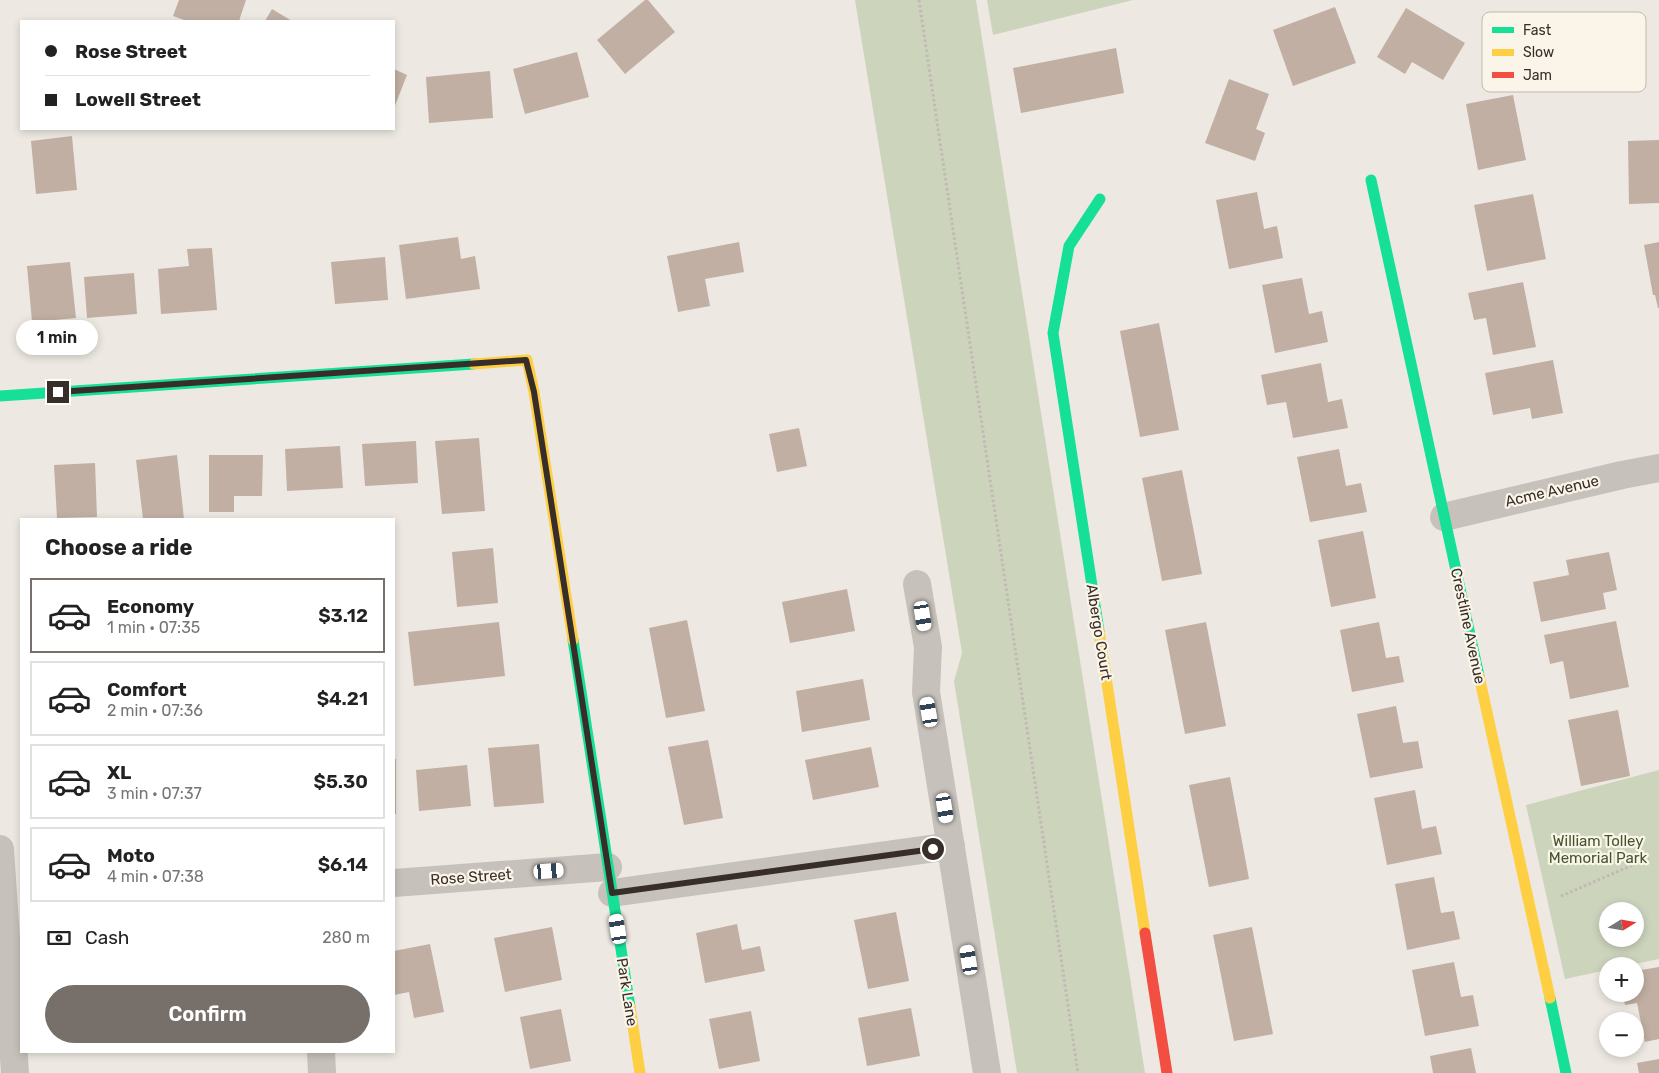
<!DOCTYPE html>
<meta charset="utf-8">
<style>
body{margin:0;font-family:Rubik,sans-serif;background:#f6f6f6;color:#222;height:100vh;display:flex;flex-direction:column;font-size:19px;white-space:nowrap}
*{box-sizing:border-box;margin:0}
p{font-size:16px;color:#767676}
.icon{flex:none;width:28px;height:28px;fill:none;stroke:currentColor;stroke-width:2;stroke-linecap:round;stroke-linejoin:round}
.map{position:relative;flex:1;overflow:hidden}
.sheet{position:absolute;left:20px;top:518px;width:375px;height:535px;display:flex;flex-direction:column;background:#fff;border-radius:0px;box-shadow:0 2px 8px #0003}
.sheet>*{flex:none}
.top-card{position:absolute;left:20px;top:20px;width:375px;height:110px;border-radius:0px;box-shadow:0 2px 8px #0003;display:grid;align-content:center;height:110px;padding:0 25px;background:#fff}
.needle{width:32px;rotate:79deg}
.fabs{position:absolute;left:1599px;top:902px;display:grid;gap:10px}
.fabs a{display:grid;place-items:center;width:45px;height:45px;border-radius:50%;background:#fff;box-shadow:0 2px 8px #0003;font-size:25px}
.end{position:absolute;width:22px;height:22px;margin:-11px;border:6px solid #382e29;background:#fff;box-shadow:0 0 0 2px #fff}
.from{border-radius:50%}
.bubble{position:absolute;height:35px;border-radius:18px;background:#fff;box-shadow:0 2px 8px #0003;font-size:16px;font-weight:600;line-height:35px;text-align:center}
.car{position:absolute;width:15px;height:30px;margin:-15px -8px;border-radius:6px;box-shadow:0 0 4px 1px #0007;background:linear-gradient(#fff 24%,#345 0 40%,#fff 0 76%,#345 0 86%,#fff 0)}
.top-card b{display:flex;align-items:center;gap:18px;height:48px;font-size:19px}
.top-card b+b{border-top:1px solid #e0e0e0}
.top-card i{width:12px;height:12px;background:#222}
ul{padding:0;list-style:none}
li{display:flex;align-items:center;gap:15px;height:75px;margin:0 10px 8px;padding:0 15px;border:2px solid #e0e0e0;border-radius:0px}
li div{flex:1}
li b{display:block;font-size:19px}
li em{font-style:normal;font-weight:600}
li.active{border-color:#776f6a}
li>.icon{width:45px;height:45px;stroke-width:1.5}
h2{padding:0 25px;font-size:22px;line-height:60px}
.pay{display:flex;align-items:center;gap:12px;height:55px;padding:0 25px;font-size:19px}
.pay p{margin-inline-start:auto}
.button{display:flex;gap:10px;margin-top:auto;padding:10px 25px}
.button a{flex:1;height:58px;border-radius:30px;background:#776f6a;color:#fff;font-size:20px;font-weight:600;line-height:58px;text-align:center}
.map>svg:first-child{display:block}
</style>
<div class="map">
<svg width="1659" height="1073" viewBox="0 0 1659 1073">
<rect width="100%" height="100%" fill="#ede9e2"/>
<g fill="#cdd4bc" fill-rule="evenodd">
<path d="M 855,0 L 976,0 L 1145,1073 L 1017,1073 L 954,681 L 962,653 Z"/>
<path d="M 987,0 L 1133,0 L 993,35 Z"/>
<path d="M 1659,770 L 1659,959 L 1625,966 L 1608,966 L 1607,970 L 1565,979 L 1526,805 ZM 1608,911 L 1635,911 L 1635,939 L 1608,939 Z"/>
</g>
<g fill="#c1afa3">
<path d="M 179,0 L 246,0 L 239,21 L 187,21 L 173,16 Z"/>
<path d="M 645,0 L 648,0 L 675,32 L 625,74 L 597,40 Z"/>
<path d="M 1335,7 L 1356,63 L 1293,86 L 1273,30 Z"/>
<path d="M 1406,8 L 1465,43 L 1443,80 L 1412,62 L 1405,74 L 1377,57 Z"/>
<path d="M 272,9 L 292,21 L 265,21 Z"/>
<path d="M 1116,48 L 1124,93 L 1021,113 L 1013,68 Z"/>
<path d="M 577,52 L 589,97 L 525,114 L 513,69 Z"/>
<path d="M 394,69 L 407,75 L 394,108 Z"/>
<path d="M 490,71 L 493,118 L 429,123 L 426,77 Z"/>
<path d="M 1229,79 L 1269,94 L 1256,129 L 1265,133 L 1255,161 L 1205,143 Z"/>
<path d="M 1513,95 L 1526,160 L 1478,170 L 1466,104 Z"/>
<path d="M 72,136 L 77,190 L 36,194 L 31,141 Z"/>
<path d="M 1659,140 L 1659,203 L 1629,204 L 1628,141 Z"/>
<path d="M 1257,192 L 1264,229 L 1277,226 L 1283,258 L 1229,269 L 1216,200 Z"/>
<path d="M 1533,194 L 1546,259 L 1487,271 L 1474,205 Z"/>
<path d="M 458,237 L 461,259 L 475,256 L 480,289 L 406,299 L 399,245 Z"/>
<path d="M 739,242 L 744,272 L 705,279 L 710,306 L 678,312 L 667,256 Z"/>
<path d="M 1659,242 L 1659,308 L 1658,308 L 1655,295 L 1653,295 L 1644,245 Z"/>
<path d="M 212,248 L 217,310 L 161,314 L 158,269 L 189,266 L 187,249 Z"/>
<path d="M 385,257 L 388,300 L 335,304 L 331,262 Z"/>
<path d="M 70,262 L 76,318 L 32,322 L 27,266 Z"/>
<path d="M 134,273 L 137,314 L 87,318 L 84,277 Z"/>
<path d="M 1302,278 L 1309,314 L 1322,311 L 1328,342 L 1275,353 L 1262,285 Z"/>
<path d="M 1523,282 L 1536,347 L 1493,355 L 1486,318 L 1474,320 L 1468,293 Z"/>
<path d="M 1159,323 L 1179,430 L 1140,437 L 1120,331 Z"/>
<path d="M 1553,360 L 1563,413 L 1532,419 L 1530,408 L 1493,415 L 1485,373 Z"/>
<path d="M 1321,363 L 1328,402 L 1342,399 L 1348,428 L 1293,438 L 1286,402 L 1267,405 L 1261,375 Z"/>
<path d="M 799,428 L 807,466 L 777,472 L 769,434 Z"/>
<path d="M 479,438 L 485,511 L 442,514 L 435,441 Z"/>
<path d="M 416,441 L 418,483 L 365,486 L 362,444 Z"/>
<path d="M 340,446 L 343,488 L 287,491 L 285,449 Z"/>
<path d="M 1339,449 L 1346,486 L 1361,483 L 1367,512 L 1310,522 L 1297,457 Z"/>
<path d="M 177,455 L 184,519 L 143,519 L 136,460 Z"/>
<path d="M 209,455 L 263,455 L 262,496 L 234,496 L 234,512 L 209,512 Z"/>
<path d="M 95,463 L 97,517 L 57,518 L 54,465 Z"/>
<path d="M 1182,470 L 1202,574 L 1162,581 L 1142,478 Z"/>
<path d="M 1363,531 L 1376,598 L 1331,607 L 1318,540 Z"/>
<path d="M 493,548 L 498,603 L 457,607 L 452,552 Z"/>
<path d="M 1609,552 L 1617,590 L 1603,593 L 1606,609 L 1541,622 L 1533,582 L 1569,575 L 1566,560 Z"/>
<path d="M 847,589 L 855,631 L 790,643 L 782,602 Z"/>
<path d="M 687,620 L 705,711 L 666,718 L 649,628 Z"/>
<path d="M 1616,621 L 1629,687 L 1570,699 L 1563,661 L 1550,664 L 1544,635 Z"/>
<path d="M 499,622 L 505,676 L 414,686 L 408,632 Z"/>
<path d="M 1206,622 L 1226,726 L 1185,734 L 1165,630 Z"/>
<path d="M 1379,622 L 1386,658 L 1399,656 L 1404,682 L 1352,692 L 1340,630 Z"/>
<path d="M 863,679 L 870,720 L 802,732 L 796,691 Z"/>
<path d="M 1396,706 L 1403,743 L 1418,741 L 1423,768 L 1370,778 L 1357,714 Z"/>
<path d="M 1618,710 L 1630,776 L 1581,786 L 1568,720 Z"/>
<path d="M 708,740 L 723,818 L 684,825 L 668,747 Z"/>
<path d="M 539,744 L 544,803 L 494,807 L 488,748 Z"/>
<path d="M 871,747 L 879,787 L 813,800 L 805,760 Z"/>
<rect x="394" y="759" width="2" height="55"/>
<path d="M 467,765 L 471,806 L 419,811 L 416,770 Z"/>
<path d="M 1230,777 L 1249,879 L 1209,887 L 1189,785 Z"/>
<path d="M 1415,790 L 1422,829 L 1436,826 L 1442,854 L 1387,865 L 1374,798 Z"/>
<path d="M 1434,877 L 1441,913 L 1454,911 L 1460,939 L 1407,950 L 1395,884 Z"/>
<path d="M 896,912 L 909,981 L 868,989 L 854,920 Z"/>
<path d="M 737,924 L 742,950 L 760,946 L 765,971 L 705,983 L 696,933 Z"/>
<path d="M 552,927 L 562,980 L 505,992 L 494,938 Z"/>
<path d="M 1252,927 L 1273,1034 L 1234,1041 L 1213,935 Z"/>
<path d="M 430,944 L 444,1012 L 414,1018 L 409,992 L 394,995 L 394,951 Z"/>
<path d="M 1454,962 L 1461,997 L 1473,995 L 1479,1026 L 1425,1036 L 1412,970 Z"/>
<path d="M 1659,967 L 1659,1039 L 1645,1042 L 1637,1003 L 1625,1005 L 1623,994 L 1635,994 L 1635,971 Z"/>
<path d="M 911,1008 L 920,1056 L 867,1066 L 858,1018 Z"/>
<path d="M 561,1009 L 571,1061 L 530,1069 L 520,1017 Z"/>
<path d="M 751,1011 L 760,1061 L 719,1069 L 709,1019 Z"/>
<path d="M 1471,1048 L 1476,1073 L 1433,1073 L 1430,1056 Z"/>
<path d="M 1659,1059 L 1659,1073 L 1639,1073 L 1637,1063 Z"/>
</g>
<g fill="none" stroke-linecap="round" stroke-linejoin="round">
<g stroke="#c0bab3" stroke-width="3" stroke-dasharray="2.5 2.5" stroke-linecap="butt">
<path d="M 919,0 L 1078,1073"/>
<path d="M 1561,896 L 1649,858"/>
</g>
<g stroke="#c7c1bb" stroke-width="28">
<path d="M 1444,517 L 1622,475 L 1659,468"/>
<path d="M 917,584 L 928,647 L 926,692 L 987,1073"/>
<path d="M 0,849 L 15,1073"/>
<path d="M 394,883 L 608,867"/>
<path d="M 612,893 L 951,846"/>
<path d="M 321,1051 L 322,1073"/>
</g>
<g stroke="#16e098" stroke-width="11">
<path d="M 1371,180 L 1479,676"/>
<path d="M 0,396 L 474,364"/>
<path d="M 1099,631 L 1053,333 L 1069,246 L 1100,199"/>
<path d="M 573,640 L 630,1007"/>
<path d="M 1550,998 L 1566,1073"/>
</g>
<g stroke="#ffcf43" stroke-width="11">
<path d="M 474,364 L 527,360 L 534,392 L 573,640"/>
<path d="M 1099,631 L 1145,933"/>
<path d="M 1479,676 L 1550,998"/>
<path d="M 630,1007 L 640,1073"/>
</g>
<path stroke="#f24e42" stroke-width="11" d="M 1145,933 L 1167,1073"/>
</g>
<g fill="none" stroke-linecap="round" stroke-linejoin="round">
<path stroke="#382e29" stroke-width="6" d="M 58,392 L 526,360 L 534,392 L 612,893 L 933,849"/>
</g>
<g text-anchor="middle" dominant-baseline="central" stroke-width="4.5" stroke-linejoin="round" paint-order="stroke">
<g font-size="15" fill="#382e29" stroke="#faf4e9">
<text transform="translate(1552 491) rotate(-13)">Acme Avenue</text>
<text transform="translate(1468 626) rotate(78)">Crestline Avenue</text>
<text transform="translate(1099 632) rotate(81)">Albergo Court</text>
<text transform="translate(471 877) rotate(-4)">Rose Street</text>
<text transform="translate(627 992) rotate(81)">Park Lane</text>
</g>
<g font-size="15" fill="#43562c" stroke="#faf4e9">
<text x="1598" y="841">William Tolley<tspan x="1598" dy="17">Memorial Park</tspan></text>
</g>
</g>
<rect x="1482" y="12" width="164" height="80" rx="8" fill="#faf4e9" stroke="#c0b9af" stroke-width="1"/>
<rect x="1492" y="27" width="22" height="6" fill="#16e098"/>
<rect x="1492" y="49" width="22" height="7" fill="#ffcf43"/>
<rect x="1492" y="72" width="22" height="6" fill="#f24e42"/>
<g font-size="14" fill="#382e29">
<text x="1523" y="35">Fast</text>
<text x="1523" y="57">Slow</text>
<text x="1523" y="80">Jam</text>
</g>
</svg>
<div class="fabs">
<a><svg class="needle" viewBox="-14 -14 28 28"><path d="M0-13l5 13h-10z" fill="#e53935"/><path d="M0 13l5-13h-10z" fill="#767676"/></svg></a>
<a>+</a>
<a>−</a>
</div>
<i class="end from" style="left:933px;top:849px"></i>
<i class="end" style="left:58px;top:392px"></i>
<div class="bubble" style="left:16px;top:320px;width:82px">1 min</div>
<i class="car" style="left:923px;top:616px;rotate:171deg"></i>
<i class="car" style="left:929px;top:712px;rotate:350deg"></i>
<i class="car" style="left:945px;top:808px;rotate:171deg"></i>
<i class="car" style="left:549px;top:871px;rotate:86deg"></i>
<i class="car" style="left:618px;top:929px;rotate:351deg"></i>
<i class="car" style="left:969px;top:960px;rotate:351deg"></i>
<div class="top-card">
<b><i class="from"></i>Rose Street</b>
<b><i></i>Lowell Street</b>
</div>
<section class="sheet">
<h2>Choose a ride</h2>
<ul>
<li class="active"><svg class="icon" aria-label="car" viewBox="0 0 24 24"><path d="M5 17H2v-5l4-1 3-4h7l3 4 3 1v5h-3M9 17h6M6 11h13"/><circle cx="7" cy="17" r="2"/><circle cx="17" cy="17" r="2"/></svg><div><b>Economy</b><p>1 min · 07:35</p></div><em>$3.12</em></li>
<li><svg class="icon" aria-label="car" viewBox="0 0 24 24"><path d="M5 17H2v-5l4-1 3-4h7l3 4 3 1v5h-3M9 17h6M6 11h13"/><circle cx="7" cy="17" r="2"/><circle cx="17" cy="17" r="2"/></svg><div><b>Comfort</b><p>2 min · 07:36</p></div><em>$4.21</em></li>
<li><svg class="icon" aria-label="car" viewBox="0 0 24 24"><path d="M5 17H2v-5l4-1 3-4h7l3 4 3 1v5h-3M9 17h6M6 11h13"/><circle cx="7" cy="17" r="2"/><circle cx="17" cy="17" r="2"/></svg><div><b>XL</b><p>3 min · 07:37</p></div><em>$5.30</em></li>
<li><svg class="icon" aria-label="car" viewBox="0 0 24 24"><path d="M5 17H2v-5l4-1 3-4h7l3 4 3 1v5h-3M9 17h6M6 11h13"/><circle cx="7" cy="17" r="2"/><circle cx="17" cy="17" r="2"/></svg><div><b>Moto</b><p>4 min · 07:38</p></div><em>$6.14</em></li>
</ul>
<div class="pay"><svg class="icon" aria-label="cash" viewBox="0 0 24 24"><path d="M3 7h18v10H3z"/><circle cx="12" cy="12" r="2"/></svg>Cash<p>280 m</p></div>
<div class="button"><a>Confirm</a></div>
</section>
</div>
